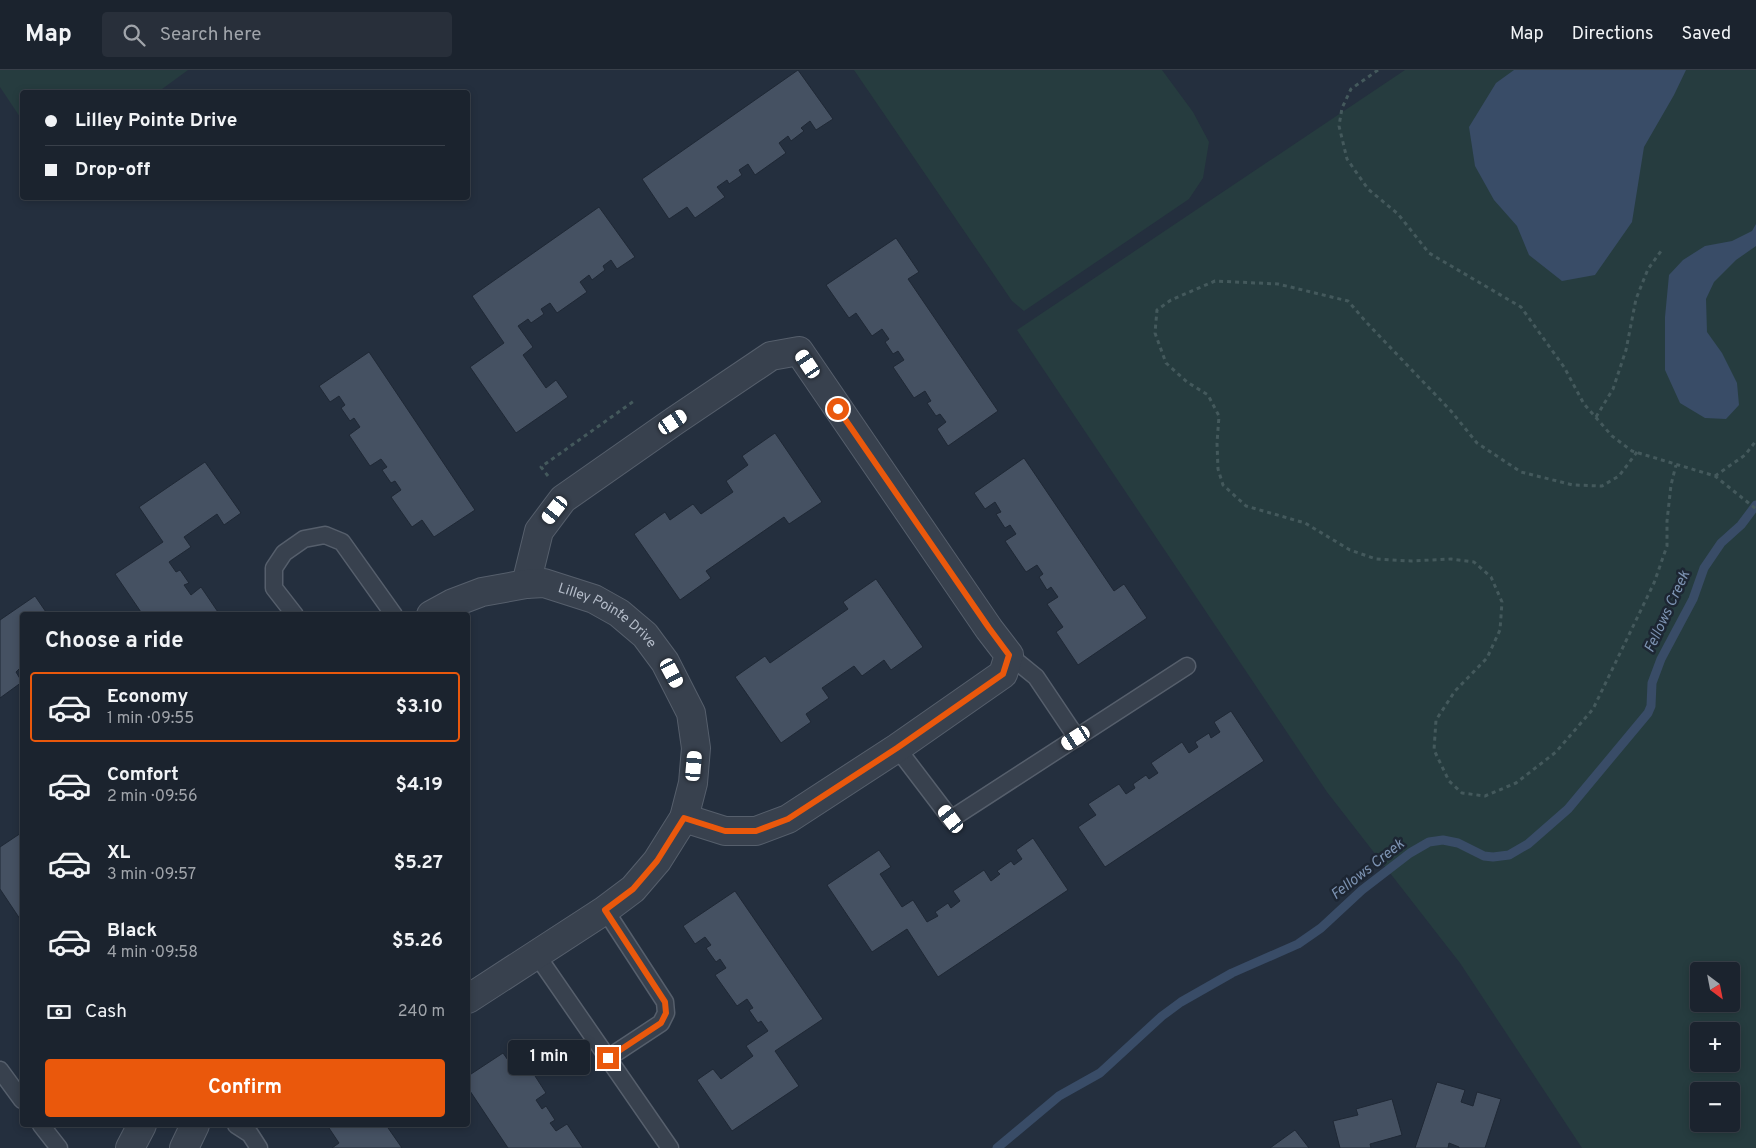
<!DOCTYPE html>
<meta charset="utf-8">
<style>
body{margin:0;font-family:Overpass,sans-serif;background:#282f3a;color:#f1f3f6;height:100vh;display:flex;flex-direction:column;font-size:19px;white-space:nowrap}
*{box-sizing:border-box;margin:0}
p{font-size:16px;color:#a0a4aa}
.icon{flex:none;width:28px;height:28px;fill:none;stroke:currentColor;stroke-width:2;stroke-linecap:round;stroke-linejoin:round}
.map{position:relative;flex:1;overflow:hidden}
.panel{position:absolute;left:20px;top:542px;width:450px;height:515px;display:flex;flex-direction:column;background:#1b232e;border-radius:5px;box-shadow:0 2px 8px #0003,0 0 0 1px #39404a}
.panel>*{flex:none}
.top-card{position:absolute;left:20px;top:20px;width:450px;height:110px;border-radius:5px;box-shadow:0 2px 8px #0003,0 0 0 1px #39404a;display:grid;align-content:center;height:110px;padding:0 25px;background:#1b232e}
.needle{width:32px;rotate:148deg}
.buttons{position:absolute;left:1690px;top:892px;display:grid;gap:10px}
.buttons a{display:grid;place-items:center;width:50px;height:50px;border-radius:5px;background:#1b232e;box-shadow:0 2px 8px #0003,0 0 0 1px #39404a;font-size:25px}
.end{position:absolute;width:22px;height:22px;margin:-11px;border:6px solid #ea580c;background:#fff;box-shadow:0 0 0 2px #fff}
.from{border-radius:50%}
.bubble{position:absolute;height:35px;border-radius:5px;background:#1b232e;box-shadow:0 2px 8px #0003,0 0 0 1px #39404a;font-size:16px;font-weight:700;line-height:35px;text-align:center}
.car{position:absolute;width:15px;height:30px;margin:-15px -8px;border-radius:6px;box-shadow:0 0 4px 1px #0007;background:linear-gradient(#fff 24%,#345 0 40%,#fff 0 76%,#345 0 86%,#fff 0)}
.top-card b{display:flex;align-items:center;gap:18px;height:48px;font-size:19px}
.top-card b+b{border-top:1px solid #39404a}
.top-card i{width:12px;height:12px;background:#f1f3f6}
ul{padding:0;list-style:none}
li{display:flex;align-items:center;gap:15px;height:70px;margin:0 10px 8px;padding:0 15px;border:2px solid transparent;border-radius:5px}
li div{flex:1}
li b{display:block;font-size:19px}
li em{font-style:normal;font-weight:700}
li.on{border-color:#ea580c}
li>.icon{width:45px;height:45px;stroke-width:1.5}
h2{padding:0 25px;font-size:22px;line-height:60px}
.pay{display:flex;align-items:center;gap:12px;height:55px;padding:0 25px;font-size:19px}
.pay p{margin-inline-start:auto}
.action{display:flex;gap:10px;margin-top:auto;padding:10px 25px}
.action a{flex:1;height:58px;border-radius:5px;background:#ea580c;color:#fff;font-size:20px;font-weight:700;line-height:58px;text-align:center}
header{display:flex;align-items:center;gap:30px;box-sizing:border-box;height:70px;padding:0 25px;background:#1b232e;border-bottom:1px solid #39404a}
header strong{font-size:24px}
nav{display:flex;gap:28px;margin-inline-start:auto;font-size:18px}
.search{width:350px;height:45px;background:#282f3a;display:flex;align-items:center;gap:12px;box-sizing:border-box;padding:0 18px;border-radius:5px;color:#a0a4aa;font-size:19px}
.map>svg:first-child{display:block}
</style>
<header>
<strong>Map</strong>
<div class="search"><svg class="icon" aria-label="search" viewBox="0 0 24 24"><circle cx="10" cy="10" r="6"/><path d="M15 15l6 6"/></svg>Search here</div>
<nav><a>Map</a><a>Directions</a><a>Saved</a></nav>
</header>
<div class="map">
<svg width="1756" height="1078" viewBox="0 0 1756 1078">
<rect width="100%" height="100%" fill="#242f3e"/>
<g fill="#263c3f" fill-rule="evenodd">
<path d="M 0,0 L 188,0 L 158,22 L 22,22 L 22,50 L 0,17 Z"/>
<path d="M 854,0 L 1162,0 L 1193,42 L 1209,72 L 1203,108 L 1189,129 L 1024,241 L 1012,231 Z"/>
<path d="M 1405,0 L 1756,0 L 1756,1078 L 1582,1078 L 1460,893 L 1327,722 L 1017,260 ZM 1699,901 L 1731,901 L 1731,934 L 1699,934 ZM 1699,961 L 1731,961 L 1731,994 L 1699,994 ZM 1699,1021 L 1731,1021 L 1731,1054 L 1699,1054 Z"/>
</g>
<g fill="#394c67">
<path d="M 1514,0 L 1686,0 L 1674,25 L 1644,77 L 1632,152 L 1595,205 L 1562,211 L 1529,185 L 1517,156 L 1494,130 L 1475,96 L 1469,57 L 1496,13 Z"/>
<path d="M 1756,154 L 1756,176 L 1736,190 L 1714,212 L 1706,229 L 1707,262 L 1722,283 L 1737,313 L 1739,335 L 1726,349 L 1705,348 L 1680,333 L 1665,300 L 1665,247 L 1669,205 L 1683,190 L 1705,176 L 1732,171 L 1752,161 Z"/>
</g>
<g fill="none" stroke-linecap="round" stroke-linejoin="round">
<path stroke="#394c67" stroke-width="9" d="M 997,1078 L 1059,1026 L 1100,1003 L 1162,946 L 1181,932 L 1232,903 L 1298,874 L 1321,858 L 1362,820 L 1410,783 L 1429,772 L 1443,770 L 1458,773 L 1484,786 L 1493,787 L 1509,785 L 1528,774 L 1568,739 L 1648,643 L 1651,636 L 1652,613 L 1661,589 L 1693,529 L 1704,498 L 1721,473 L 1741,455 L 1756,435"/>
</g>
<g fill="#455162" stroke="#1f2835">
<path d="M 798,0 L 833,49 L 816,60 L 810,51 L 801,58 L 804,61 L 791,71 L 788,66 L 779,73 L 786,83 L 755,105 L 748,94 L 739,100 L 742,105 L 729,114 L 727,110 L 717,117 L 725,127 L 695,148 L 687,137 L 669,149 L 642,109 Z"/>
<path d="M 599,137 L 635,187 L 617,199 L 611,190 L 603,196 L 605,200 L 592,210 L 589,205 L 580,212 L 587,222 L 557,243 L 550,233 L 541,239 L 544,244 L 531,253 L 528,249 L 518,256 L 533,277 L 523,285 L 546,318 L 556,310 L 568,327 L 516,363 L 470,297 L 504,273 L 472,226 Z"/>
<path d="M 896,168 L 919,202 L 908,209 L 998,341 L 948,376 L 937,359 L 946,352 L 940,344 L 936,346 L 927,333 L 931,331 L 925,321 L 914,328 L 893,297 L 904,290 L 898,281 L 893,284 L 885,272 L 889,269 L 882,259 L 872,266 L 856,243 L 849,248 L 826,215 Z"/>
<path d="M 369,282 L 475,440 L 434,467 L 422,450 L 412,457 L 391,427 L 401,420 L 395,411 L 391,413 L 382,400 L 387,397 L 381,389 L 370,396 L 349,365 L 360,357 L 354,348 L 350,351 L 341,338 L 345,335 L 339,326 L 330,332 L 319,316 Z"/>
<path d="M 775,363 L 822,432 L 789,454 L 784,447 L 706,501 L 711,508 L 680,530 L 634,464 L 665,442 L 670,450 L 693,434 L 701,444 L 733,422 L 726,411 L 748,395 L 742,386 Z"/>
<path d="M 1024,388 L 1114,521 L 1124,514 L 1147,548 L 1078,595 L 1056,562 L 1063,557 L 1047,534 L 1058,527 L 1051,517 L 1047,520 L 1039,507 L 1043,504 L 1037,495 L 1026,502 L 1005,471 L 1016,464 L 1010,455 L 1005,458 L 996,444 L 1001,442 L 995,432 L 985,439 L 974,423 Z"/>
<path d="M 205,392 L 241,443 L 224,455 L 217,444 L 184,467 L 191,477 L 169,492 L 176,502 L 180,500 L 189,513 L 184,515 L 191,525 L 201,517 L 220,545 L 143,545 L 115,504 L 163,472 L 139,437 Z"/>
<path d="M 876,509 L 923,577 L 891,600 L 884,590 L 862,606 L 854,596 L 822,618 L 829,628 L 806,644 L 811,652 L 781,673 L 735,607 L 765,586 L 770,593 L 848,539 L 843,532 Z"/>
<path d="M 35,526 L 48,545 L 22,545 L 22,596 L 16,602 L 22,612 L 0,628 L 0,550 Z"/>
<path d="M 1231,641 L 1264,691 L 1105,797 L 1078,757 L 1096,745 L 1088,734 L 1119,714 L 1126,724 L 1135,718 L 1133,714 L 1146,705 L 1149,709 L 1158,703 L 1151,693 L 1182,672 L 1189,683 L 1198,677 L 1195,672 L 1209,663 L 1211,668 L 1220,662 L 1214,652 Z"/>
<path d="M 21,763 L 22,765 L 22,852 L 0,819 L 0,777 Z"/>
<path d="M 1033,768 L 1068,820 L 938,907 L 907,859 L 872,882 L 827,815 L 879,780 L 891,797 L 880,804 L 902,837 L 913,830 L 927,852 L 938,846 L 935,842 L 948,833 L 951,838 L 960,831 L 953,821 L 984,800 L 991,811 L 1000,804 L 997,801 L 1011,791 L 1014,795 L 1022,789 L 1016,780 Z"/>
<path d="M 735,821 L 823,949 L 775,981 L 799,1016 L 732,1061 L 697,1010 L 713,999 L 721,1009 L 753,986 L 746,976 L 768,961 L 761,951 L 758,953 L 749,940 L 753,938 L 747,929 L 737,936 L 715,905 L 726,898 L 720,889 L 716,892 L 706,878 L 711,875 L 705,867 L 695,874 L 683,856 Z"/>
<path d="M 503,983 L 515,1000 L 526,992 L 546,1023 L 536,1030 L 542,1039 L 546,1036 L 555,1050 L 550,1053 L 556,1061 L 567,1054 L 583,1078 L 508,1078 L 468,1018 L 468,1006 Z"/>
<path d="M 1437,1012 L 1465,1020 L 1461,1032 L 1473,1036 L 1477,1022 L 1501,1029 L 1485,1078 L 1459,1078 L 1459,1077 L 1449,1073 L 1448,1078 L 1415,1078 Z"/>
<path d="M 1392,1029 L 1402,1065 L 1370,1074 L 1371,1078 L 1340,1078 L 1333,1051 L 1358,1045 L 1356,1039 Z"/>
<path d="M 327,1055 L 386,1055 L 402,1078 L 332,1078 L 339,1073 Z"/>
<path d="M 1295,1060 L 1309,1078 L 1270,1078 Z"/>
</g>
<g fill="none" stroke-linecap="round" stroke-linejoin="round">
<defs>
<g id="service">
<path d="M 295,545 L 274,518 L 274,498 L 284,483 L 304,469 L 325,465 L 342,472 L 394,545"/>
<path d="M 1009,585 L 1036,607 L 1077,668"/>
<path d="M 897,678 L 951,749 L 1187,596"/>
<path d="M 605,840 L 665,932 L 666,943 L 661,953 L 608,988"/>
<path d="M 536,884 L 670,1078"/>
<path d="M 0,1000 L 22,1030"/>
<path d="M 41,1055 L 59,1078"/>
<path d="M 236,1055 L 250,1064 L 259,1078"/>
</g>
<g id="minor">
<path d="M 526,514 L 539,461 L 563,429 L 673,352 L 771,286 L 799,281 L 989,559 L 1009,585 L 1003,604 L 897,678 L 788,749 L 756,761 L 725,761 L 684,748"/>
<path id="s1" d="M 431,545 L 453,533 L 482,522 L 526,514 L 544,513 L 594,529 L 619,543 L 645,565 L 665,592 L 691,643 L 696,678 L 693,713 L 684,748 L 657,791 L 633,819 L 605,840 L 468,929"/>
<path d="M 130,1078 L 142,1055"/>
<path d="M 184,1078 L 195,1055"/>
</g>
</defs>
<use href="#service" stroke="#565f6c" stroke-width="19"/>
<use href="#minor" stroke="#565f6c" stroke-width="30"/>
<g stroke="#44595c" stroke-width="3" stroke-dasharray="4 4" stroke-linecap="butt">
<path d="M 1378,0 L 1351,19 L 1342,38 L 1339,56 L 1347,89 L 1368,119 L 1398,144 L 1429,183 L 1521,237 L 1564,297 L 1584,334 L 1612,366 L 1632,381 L 1715,406 L 1756,439"/>
<path d="M 1596,347 L 1613,319 L 1626,280 L 1636,229 L 1648,199 L 1661,181"/>
<path d="M 1637,382 L 1619,406 L 1602,416 L 1573,415 L 1521,402 L 1477,373 L 1451,341 L 1367,253 L 1348,231 L 1278,214 L 1215,211 L 1171,230 L 1157,240 L 1155,263 L 1166,293 L 1187,312 L 1208,325 L 1219,346 L 1217,373 L 1218,399 L 1223,415 L 1246,436 L 1305,453 L 1350,480 L 1376,489 L 1411,491 L 1451,489 L 1474,492 L 1491,507 L 1502,532 L 1500,560 L 1487,588 L 1455,621 L 1436,650 L 1434,680 L 1449,711 L 1462,723 L 1485,726 L 1516,713 L 1556,682 L 1593,639 L 1654,513 L 1667,476 L 1667,451 L 1671,415 L 1676,395"/>
<path d="M 548,406 L 541,397 L 634,331"/>
<path d="M 1715,406 L 1745,385 L 1756,371"/>
</g>
<use href="#service" stroke="#38414e" stroke-width="16"/>
<use href="#minor" stroke="#38414e" stroke-width="28"/>
</g>
<g fill="none" stroke-linecap="round" stroke-linejoin="round">
<path stroke="#ea580c" stroke-width="6" d="M 608,988 L 661,953 L 666,943 L 665,932 L 605,840 L 633,819 L 657,791 L 684,748 L 725,761 L 756,761 L 788,749 L 897,678 L 1003,604 L 1009,585 L 989,558 L 838,339"/>
</g>
<g text-anchor="middle" dominant-baseline="central" stroke-width="5" stroke-linejoin="round" paint-order="stroke">
<g font-size="14" fill="#b4bcc9" stroke="#1d2633">
<text stroke="none"><textPath href="#s1" startOffset="191">Lilley Pointe Drive</textPath></text>
</g>
<g font-size="15" font-style="italic" fill="#7c92b1" stroke="#1d2633">
<text transform="translate(1668 542) rotate(-65)">Fellows Creek</text>
<text transform="translate(1368 800) rotate(-38)">Fellows Creek</text>
</g>
</g>
</svg>
<div class="buttons">
<a><svg class="needle" viewBox="-14 -14 28 28"><path d="M0-13l5 13h-10z" fill="#e53935"/><path d="M0 13l5-13h-10z" fill="#a0a4aa"/></svg></a>
<a>+</a>
<a>−</a>
</div>
<i class="end from" style="left:838px;top:339px"></i>
<i class="end" style="left:608px;top:988px"></i>
<div class="bubble" style="left:508px;top:970px;width:82px">1 min</div>
<i class="car" style="left:808px;top:294px;rotate:326deg"></i>
<i class="car" style="left:673px;top:352px;rotate:56deg"></i>
<i class="car" style="left:555px;top:440px;rotate:218deg"></i>
<i class="car" style="left:672px;top:603px;rotate:152deg"></i>
<i class="car" style="left:1076px;top:668px;rotate:237deg"></i>
<i class="car" style="left:694px;top:696px;rotate:5deg"></i>
<i class="car" style="left:951px;top:749px;rotate:323deg"></i>
<div class="top-card">
<b><i class="from"></i>Lilley Pointe Drive</b>
<b><i></i>Drop-off</b>
</div>
<section class="panel">
<h2>Choose a ride</h2>
<ul>
<li class="on"><svg class="icon" aria-label="car" viewBox="0 0 24 24"><path d="M5 17H2v-5l4-1 3-4h7l3 4 3 1v5h-3M9 17h6M6 11h13"/><circle cx="7" cy="17" r="2"/><circle cx="17" cy="17" r="2"/></svg><div><b>Economy</b><p>1 min · 09:55</p></div><em>$3.10</em></li>
<li><svg class="icon" aria-label="car" viewBox="0 0 24 24"><path d="M5 17H2v-5l4-1 3-4h7l3 4 3 1v5h-3M9 17h6M6 11h13"/><circle cx="7" cy="17" r="2"/><circle cx="17" cy="17" r="2"/></svg><div><b>Comfort</b><p>2 min · 09:56</p></div><em>$4.19</em></li>
<li><svg class="icon" aria-label="car" viewBox="0 0 24 24"><path d="M5 17H2v-5l4-1 3-4h7l3 4 3 1v5h-3M9 17h6M6 11h13"/><circle cx="7" cy="17" r="2"/><circle cx="17" cy="17" r="2"/></svg><div><b>XL</b><p>3 min · 09:57</p></div><em>$5.27</em></li>
<li><svg class="icon" aria-label="car" viewBox="0 0 24 24"><path d="M5 17H2v-5l4-1 3-4h7l3 4 3 1v5h-3M9 17h6M6 11h13"/><circle cx="7" cy="17" r="2"/><circle cx="17" cy="17" r="2"/></svg><div><b>Black</b><p>4 min · 09:58</p></div><em>$5.26</em></li>
</ul>
<div class="pay"><svg class="icon" aria-label="cash" viewBox="0 0 24 24"><path d="M3 7h18v10H3z"/><circle cx="12" cy="12" r="2"/></svg>Cash<p>240 m</p></div>
<div class="action"><a>Confirm</a></div>
</section>
</div>
